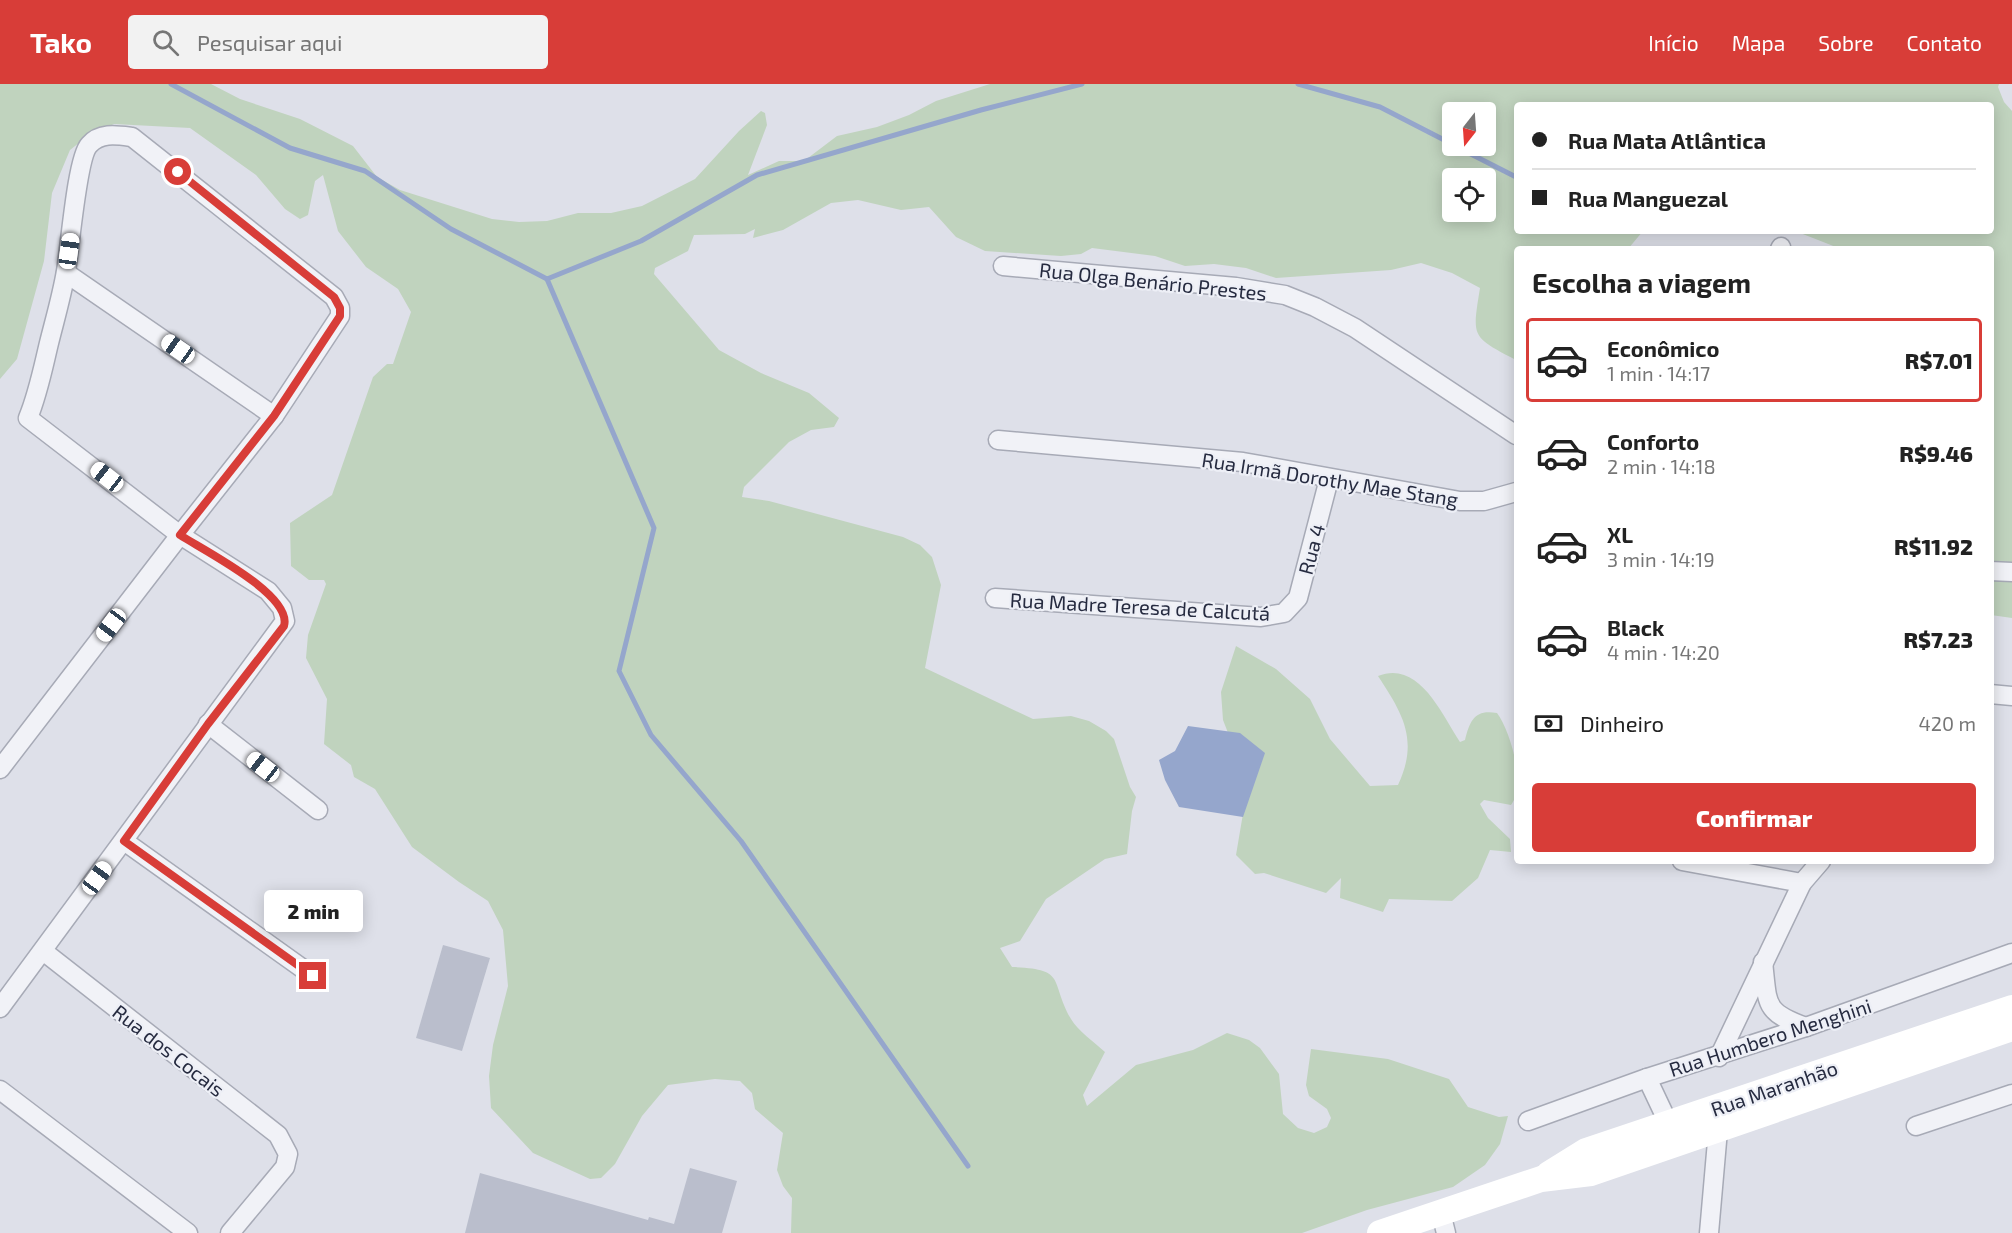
<!DOCTYPE html>
<html lang="pt">
<meta charset="utf-8">
<style>
body{margin:0;font-family:"Exo 2",sans-serif;background:#f2f2f2;color:#222;height:100vh;display:flex;flex-direction:column;font-size:22px;white-space:nowrap}
*{box-sizing:border-box;margin:0}
p{font-size:20px;color:#767676}
.icon{flex:none;width:33px;height:33px;fill:none;stroke:currentColor;stroke-width:2;stroke-linecap:round;stroke-linejoin:round}
.map{position:relative;flex:1;overflow:hidden}
.drawer{position:absolute;left:1514px;top:162px;width:480px;height:618px;display:flex;flex-direction:column;background:#fff;border-radius:6px;box-shadow:0 3px 15px #0003}
.drawer>*{flex:none}
.hud{position:absolute;left:1514px;top:18px;width:480px;height:132px;border-radius:6px;box-shadow:0 3px 15px #0003;display:grid;align-content:center;height:132px;padding:0 18px;background:#fff}
.needle{width:39px;rotate:197deg}
.controls{position:absolute;left:1442px;top:18px;display:grid;gap:12px}
.controls a{display:grid;place-items:center;width:54px;height:54px;border-radius:6px;background:#fff;box-shadow:0 3px 15px #0003;font-size:30px}
.end{position:absolute;width:27px;height:27px;margin:-14px;border:8px solid #d83d38;background:#fff;box-shadow:0 0 0 3px #fff}
.from{border-radius:50%}
.bubble{position:absolute;height:42px;border-radius:6px;background:#fff;box-shadow:0 3px 15px #0003;font-size:20px;font-weight:800;line-height:42px;text-align:center}
.car{position:absolute;width:18px;height:36px;margin:-18px -9px;border-radius:8px;box-shadow:0 0 4px 2px #0007;background:linear-gradient(#fff 24%,#345 0 40%,#fff 0 76%,#345 0 86%,#fff 0)}
.hud b{display:flex;align-items:center;gap:21px;height:57px;font-size:22px}
.hud b+b{border-top:2px solid #e0e0e0}
.hud i{width:15px;height:15px;background:#222}
ul{padding:0;list-style:none}
li{display:flex;align-items:center;gap:18px;height:84px;margin:0 12px 9px;padding:0 6px;border:3px solid transparent;border-radius:6px}
li div{flex:1}
li b{display:block;font-size:22px}
li em{font-style:normal;font-weight:800}
li.current{border-color:#d83d38}
li>.icon{width:54px;height:54px;stroke-width:1.5}
h2{padding:0 18px;font-size:27px;line-height:72px}
.pay{display:flex;align-items:center;gap:15px;height:66px;padding:0 18px;font-size:22px}
.pay p{margin-inline-start:auto}
.button{display:flex;gap:12px;margin-top:auto;padding:12px 18px}
.button a{flex:1;height:69px;border-radius:6px;background:#d83d38;color:#fff;font-size:24px;font-weight:800;line-height:69px;text-align:center}
header{display:flex;align-items:center;gap:36px;box-sizing:border-box;height:84px;padding:0 30px;background:#d83d38;color:#fff}
header strong{font-size:28px}
nav{display:flex;gap:33px;margin-inline-start:auto;font-size:21px}
.search{width:420px;height:54px;background:#f2f2f2;display:flex;align-items:center;gap:15px;box-sizing:border-box;padding:0 21px;border-radius:6px;color:#767676;font-size:22px}
.map>svg:first-child{display:block}
</style>
<header>
<strong>Tako</strong>
<div class="search"><svg class="icon" aria-label="search" viewBox="0 0 24 24"><circle cx="10" cy="10" r="6"/><path d="M15 15l6 6"/></svg>Pesquisar aqui</div>
<nav><a>Início</a><a>Mapa</a><a>Sobre</a><a>Contato</a></nav>
</header>
<div class="map">
<svg width="2012" height="1149" viewBox="0 0 2012 1149">
<rect width="100%" height="100%" fill="#dee0e9"/>
<g fill="#c0d3be" fill-rule="evenodd">
<path d="M 0,0 L 211,0 L 240,15 L 300,35 L 353,62 L 377,93 L 400,106 L 492,135 L 519,138 L 547,137 L 578,129 L 611,129 L 642,122 L 695,95 L 739,47 L 761,27 L 765,29 L 767,41 L 748,91 L 779,77 L 804,77 L 837,52 L 877,43 L 909,31 L 936,17 L 990,0 L 1999,0 L 1998,3 L 2004,18 L 2012,27 L 2012,534 L 1991,531 L 1990,165 L 1841,165 L 1795,147 L 1990,147 L 1990,21 L 1516,21 L 1516,147 L 1643,147 L 1628,165 L 1516,165 L 1516,276 C 1471,252 1472,254 1480,204 L 1452,189 L 1421,179 L 1391,186 L 1276,194 L 1246,184 L 1214,180 L 1185,182 L 1155,172 L 1092,164 L 1081,170 L 1061,172 L 985,167 L 956,153 L 929,123 L 901,126 L 858,116 L 831,119 L 783,146 L 753,154 L 755,145 L 745,150 L 694,151 L 688,167 L 655,184 L 654,190 L 719,266 L 761,289 L 809,309 L 839,334 L 834,343 L 811,346 L 789,358 L 744,403 L 742,413 L 769,417 L 903,453 L 920,461 L 932,473 L 941,501 L 925,584 L 1033,635 L 1071,632 L 1089,637 L 1106,647 L 1114,655 L 1130,703 L 1136,713 L 1132,727 L 1127,770 L 1105,775 L 1046,815 L 1020,857 L 1000,864 L 1012,883 C 1068,885 1049,896 1071,935 C 1078,947 1094,958 1105,968 L 1083,1011 L 1087,1022 L 1136,981 L 1193,966 L 1227,949 L 1249,956 L 1260,964 L 1279,990 L 1283,1030 L 1298,1044 L 1314,1049 L 1327,1043 L 1331,1034 L 1327,1025 L 1309,1012 L 1306,1001 L 1311,965 L 1388,975 L 1449,995 L 1468,1023 L 1499,1033 L 1508,1032 L 1500,1060 L 1485,1081 L 1453,1103 L 1367,1126 L 1302,1149 L 791,1149 L 792,1114 L 783,1102 L 777,1086 L 783,1049 L 755,1025 L 752,1009 L 740,997 L 715,995 L 668,1001 L 642,1032 L 615,1080 L 601,1094 L 590,1095 L 533,1069 L 491,1024 L 489,992 L 493,961 L 508,902 L 503,846 L 488,817 L 459,798 L 412,763 L 375,705 L 354,693 L 351,681 L 324,660 L 327,615 L 306,574 L 308,551 L 326,500 L 324,496 L 309,496 L 291,482 L 290,439 L 332,411 L 373,293 L 387,280 L 393,280 L 411,228 L 398,205 L 366,183 L 338,147 L 323,91 L 315,97 L 308,131 L 300,135 L 285,125 L 256,91 L 190,44 L 114,40 L 89,51 L 70,66 L 52,109 L 44,177 L 17,275 L 0,295 ZM 1452,28 L 1485,28 L 1485,62 L 1452,62 ZM 1452,94 L 1485,94 L 1485,128 L 1452,128 Z"/>
<path d="M 1236,562 L 1276,585 L 1310,615 L 1330,655 L 1370,702 L 1398,701 C 1419,656 1403,630 1378,592 C 1419,576 1441,629 1460,658 L 1465,656 C 1470,636 1475,625 1497,629 C 1511,648 1526,701 1511,721 L 1484,716 L 1480,720 L 1488,734 L 1510,755 L 1511,768 L 1490,766 L 1478,794 L 1452,817 L 1389,815 L 1383,828 L 1340,814 L 1341,794 L 1326,809 L 1264,789 L 1255,790 L 1236,771 L 1248,700 L 1223,636 L 1221,608 Z"/>
</g>
<path fill="#95a6cc" d="M 1188,642 L 1240,649 L 1265,669 L 1243,733 L 1179,723 L 1165,696 L 1159,676 L 1175,667 Z"/>
<g fill="none" stroke-linecap="round" stroke-linejoin="round">
<g stroke="#95a6cc" stroke-width="5">
<path d="M 171,0 L 290,64 L 365,87 L 451,145 L 547,195 L 641,157 L 757,91 L 981,26 L 1082,0"/>
<path d="M 1298,0 L 1380,23 L 1452,60"/>
<path d="M 1455,62 L 1516,93"/>
<path d="M 547,195 L 654,444 L 619,587 L 651,651 L 741,757 L 968,1082"/>
</g>
</g>
<g fill="#babecc">
<path d="M 443,861 L 490,874 L 462,967 L 416,954 Z"/>
<path d="M 690,1084 L 737,1097 L 722,1149 L 465,1149 L 480,1089 L 648,1136 L 649,1133 L 674,1140 Z"/>
</g>
<g fill="none" stroke-linecap="round" stroke-linejoin="round">
<defs>
<g id="street">
<path d="M 1780,165 L 1781,163"/>
<path d="M 1003,182 L 1236,203 L 1285,211 L 1315,223 L 1355,244 L 1516,351"/>
<path d="M 66,189 L 274,332"/>
<path d="M 998,356 L 1243,378 L 1460,417 L 1484,417 L 1516,408"/>
<path d="M 1990,487 L 2012,488"/>
<path d="M 995,514 L 1261,533 L 1284,529 L 1298,514 L 1329,395"/>
<path d="M 1990,610 L 2012,612"/>
<path d="M 208,640 L 318,726"/>
<path d="M 0,685 L 180,451 L 274,332 L 340,232 L 340,224 L 334,213 L 132,53 C 117,51 100,48 89,61 C 77,74 70,164 66,187 C 62,211 55,235 49,259 C 43,284 38,310 28,334 L 180,451 L 268,507 L 282,524 L 285,537 L 0,924"/>
<path d="M 124,757 L 313,892"/>
<path d="M 1682,777 L 1802,799"/>
<path d="M 43,867 L 278,1051 L 288,1070 L 285,1083 L 230,1149"/>
<path d="M 1763,878 C 1768,920 1763,928 1806,943"/>
<path d="M 1719,973 L 1802,799 L 1821,777"/>
<path d="M 1647,994 L 1673,1049"/>
<path d="M 0,1006 L 188,1149"/>
<path d="M 1528,1037 L 1647,994 L 1806,943 L 2012,869"/>
<path d="M 1916,1042 L 2012,1010"/>
<path d="M 1441,1129 L 1446,1149"/>
<path d="M 1709,1149 L 1718,1046"/>
</g>
</defs>
<use href="#street" stroke="#a7aab6" stroke-width="21"/>
<use href="#street" stroke="#f1f2f7" stroke-width="18"/>
<g stroke="#fff" stroke-width="26">
<path d="M 1549,1090 L 1586,1067 L 2012,924"/>
<path d="M 1380,1149 L 1541,1095 L 1591,1089 L 2012,944"/>
</g>
</g>
<g fill="none" stroke-linecap="round" stroke-linejoin="round">
<path stroke="#d83d38" stroke-width="8" d="M 178,88 L 334,213 L 340,224 L 340,232 L 274,332 L 180,451 C 203,466 293,511 284,542 L 208,640 L 124,757 L 313,892"/>
</g>
<g text-anchor="middle" dominant-baseline="central" stroke-width="4.5" stroke-linejoin="round" paint-order="stroke">
<g font-size="20" fill="#262b40" stroke="#edeff6">
<text transform="translate(1153 197) rotate(6)">Rua Olga Benário Prestes</text>
<text transform="translate(1330 395) rotate(9)">Rua Irmã Dorothy Mae Stang</text>
<text transform="translate(1311 465) rotate(-75)">Rua 4</text>
<text transform="translate(1140 522) rotate(3)">Rua Madre Teresa de Calcutá</text>
<text transform="translate(1770 953) rotate(-18)">Rua Humbero Menghini</text>
<text transform="translate(169 966) rotate(38)">Rua dos Cocais</text>
<text transform="translate(1774 1004) rotate(-19)">Rua Maranhão</text>
</g>
</g>
</svg>
<div class="controls">
<a><svg class="needle" viewBox="-14 -14 28 28"><path d="M0-13l5 13h-10z" fill="#e53935"/><path d="M0 13l5-13h-10z" fill="#767676"/></svg></a>
<a><svg class="icon" aria-label="locate" viewBox="0 0 24 24"><circle cx="12" cy="12" r="6"/><path d="M12 2v4M12 18v4M2 12h4M18 12h4"/></svg></a>
</div>
<i class="end from" style="left:178px;top:88px"></i>
<i class="end" style="left:313px;top:892px"></i>
<div class="bubble" style="left:264px;top:806px;width:99px">2 min</div>
<i class="car" style="left:69px;top:167px;rotate:8deg"></i>
<i class="car" style="left:178px;top:265px;rotate:305deg"></i>
<i class="car" style="left:107px;top:393px;rotate:308deg"></i>
<i class="car" style="left:111px;top:541px;rotate:217deg"></i>
<i class="car" style="left:263px;top:683px;rotate:308deg"></i>
<i class="car" style="left:97px;top:794px;rotate:36deg"></i>
<div class="hud">
<b><i class="from"></i>Rua Mata Atlântica</b>
<b><i></i>Rua Manguezal</b>
</div>
<section class="drawer">
<h2>Escolha a viagem</h2>
<ul>
<li class="current"><svg class="icon" aria-label="car" viewBox="0 0 24 24"><path d="M5 17H2v-5l4-1 3-4h7l3 4 3 1v5h-3M9 17h6M6 11h13"/><circle cx="7" cy="17" r="2"/><circle cx="17" cy="17" r="2"/></svg><div><b>Econômico</b><p>1 min · 14:17</p></div><em>R$7.01</em></li>
<li><svg class="icon" aria-label="car" viewBox="0 0 24 24"><path d="M5 17H2v-5l4-1 3-4h7l3 4 3 1v5h-3M9 17h6M6 11h13"/><circle cx="7" cy="17" r="2"/><circle cx="17" cy="17" r="2"/></svg><div><b>Conforto</b><p>2 min · 14:18</p></div><em>R$9.46</em></li>
<li><svg class="icon" aria-label="car" viewBox="0 0 24 24"><path d="M5 17H2v-5l4-1 3-4h7l3 4 3 1v5h-3M9 17h6M6 11h13"/><circle cx="7" cy="17" r="2"/><circle cx="17" cy="17" r="2"/></svg><div><b>XL</b><p>3 min · 14:19</p></div><em>R$11.92</em></li>
<li><svg class="icon" aria-label="car" viewBox="0 0 24 24"><path d="M5 17H2v-5l4-1 3-4h7l3 4 3 1v5h-3M9 17h6M6 11h13"/><circle cx="7" cy="17" r="2"/><circle cx="17" cy="17" r="2"/></svg><div><b>Black</b><p>4 min · 14:20</p></div><em>R$7.23</em></li>
</ul>
<div class="pay"><svg class="icon" aria-label="cash" viewBox="0 0 24 24"><path d="M3 7h18v10H3z"/><circle cx="12" cy="12" r="2"/></svg>Dinheiro<p>420 m</p></div>
<div class="button"><a>Confirmar</a></div>
</section>
</div>
